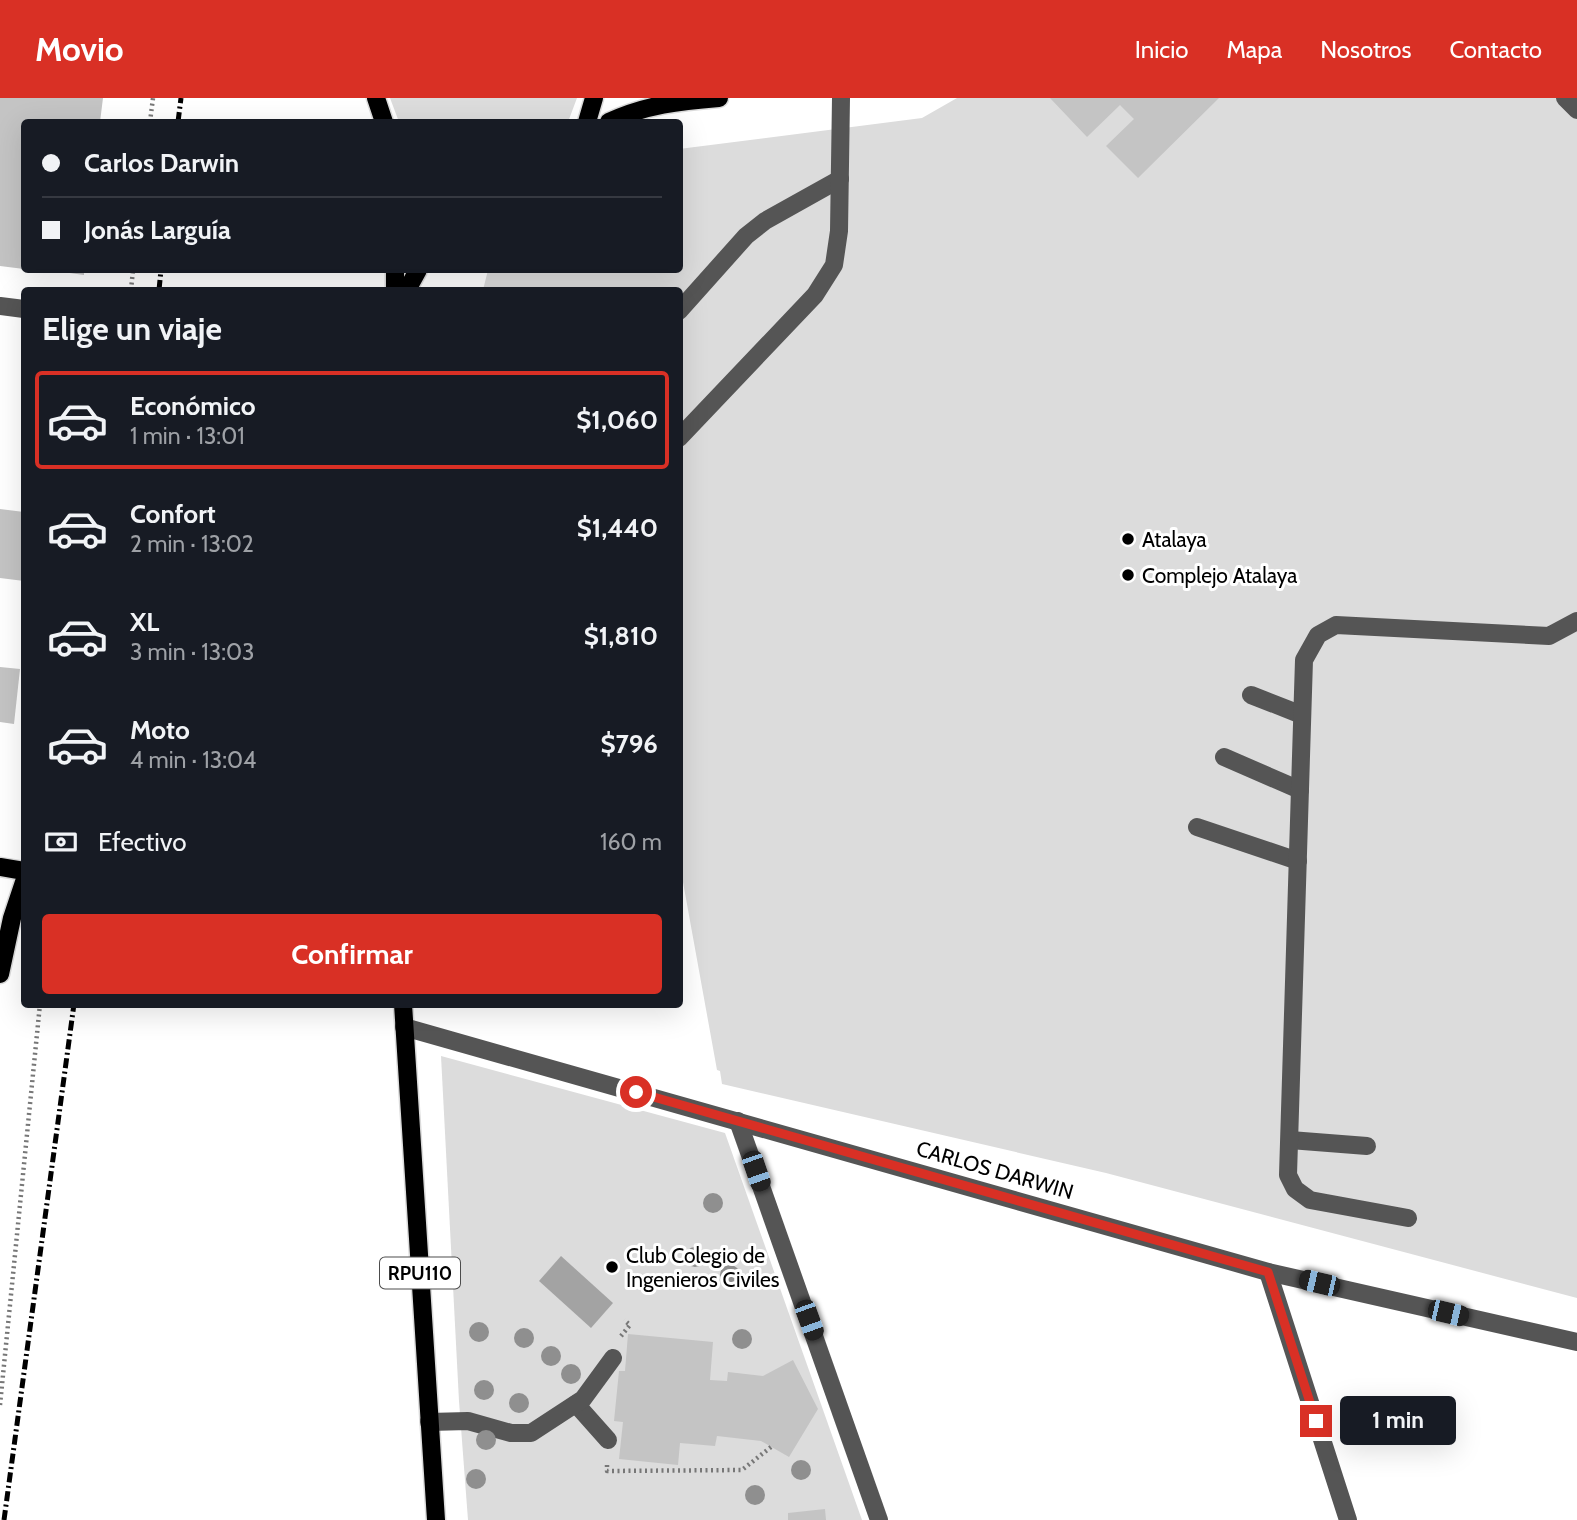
<!DOCTYPE html>
<html lang="es">
<meta charset="utf-8">
<style>
body{margin:0;font-family:Cabin,sans-serif;background:#242831;color:#f1f3f6;height:100vh;display:flex;flex-direction:column;font-size:26px;white-space:nowrap}
*{box-sizing:border-box;margin:0}
p{font-size:23px;color:#9ea1a6}
.icon{flex:none;width:38px;height:38px;fill:none;stroke:currentColor;stroke-width:2;stroke-linecap:round;stroke-linejoin:round}
.map{position:relative;flex:1;overflow:hidden}
.sheet{position:absolute;left:21px;top:189px;width:662px;height:721px;display:flex;flex-direction:column;background:#171b24;border-radius:7px;box-shadow:0 7px 28px #0002}
.sheet>*{flex:none}
.top-card{position:absolute;left:21px;top:21px;width:662px;height:154px;border-radius:7px;box-shadow:0 7px 28px #0002;display:grid;align-content:center;height:154px;padding:0 21px;background:#171b24}
.end{position:absolute;width:32px;height:32px;margin:-16px;border:9px solid #d93025;background:#fff;box-shadow:0 0 0 4px #fff}
.from{border-radius:50%}
.bubble{position:absolute;height:49px;border-radius:7px;background:#171b24;box-shadow:0 7px 28px #0002;font-size:23px;font-weight:700;line-height:49px;text-align:center}
.car{position:absolute;width:21px;height:42px;margin:-21px -10px;border-radius:9px;box-shadow:0 0 5px 2px #0007;background:linear-gradient(#222 24%,#8ab4d8 0 40%,#222 0 76%,#8ab4d8 0 86%,#222 0)}
.top-card b{display:flex;align-items:center;gap:24px;height:66px;font-size:26px}
.top-card b+b{border-top:2px solid #363941}
.top-card i{width:18px;height:18px;background:#f1f3f6}
ul{padding:0;list-style:none}
li{display:flex;align-items:center;gap:21px;height:98px;margin:0 14px 10px;padding:0 7px;border:4px solid transparent;border-radius:7px}
li div{flex:1}
li b{display:block;font-size:26px}
li em{font-style:normal;font-weight:700}
li.current{border-color:#d93025}
li>.icon{width:63px;height:63px;stroke-width:1.5}
h2{padding:0 21px;font-size:32px;line-height:84px}
.pay{display:flex;align-items:center;gap:18px;height:77px;padding:0 21px;font-size:26px}
.pay p{margin-inline-start:auto}
.action{display:flex;gap:14px;margin-top:auto;padding:14px 21px}
.action a{flex:1;height:80px;border-radius:7px;background:#d93025;color:#fff;font-size:28px;font-weight:700;line-height:80px;text-align:center}
header{display:flex;align-items:center;gap:42px;box-sizing:border-box;height:98px;padding:0 35px;background:#d93025;color:#fff}
header strong{font-size:33px}
nav{display:flex;gap:38px;margin-inline-start:auto;font-size:24px}
.map>svg:first-child{display:block}
</style>
<header>
<strong>Movio</strong>
<nav><a>Inicio</a><a>Mapa</a><a>Nosotros</a><a>Contacto</a></nav>
</header>
<div class="map">
<svg width="1577" height="1422" viewBox="0 0 1577 1422">
<rect width="100%" height="100%" fill="#fff"/>
<g fill="#dcdcdc">
<path d="M 390,0 L 577,0 L 568,24 L 399,24 Z"/>
<path d="M 957,0 L 1577,0 L 1577,1200 L 1106,1075 L 722,986 L 720,973 L 717,972 L 679,762 L 679,192 L 483,192 L 488,172 L 679,172 L 679,51 L 922,20 Z"/>
<path d="M 441,958 L 725,1035 L 862,1422 L 468,1422 L 459,1303 Z"/>
</g>
<path fill="#a3a3a3" d="M 561,1158 L 613,1205 L 591,1230 L 539,1183 Z"/>
<g fill="#c4c4c4">
<path d="M 0,0 L 103,0 L 100,24 L 24,24 L 24,171 L 0,168 Z"/>
<path d="M 1050,0 L 1219,0 L 1138,80 L 1106,48 L 1134,21 L 1120,7 L 1087,39 Z"/>
<path d="M 48,172 L 84,172 L 84,177 Z"/>
<path d="M 0,411 L 24,414 L 24,483 L 0,480 Z"/>
<path d="M 0,569 L 20,571 L 14,626 L 0,624 Z"/>
<path d="M 628,1236 L 713,1244 L 710,1282 L 727,1283 L 728,1274 L 763,1278 L 793,1262 L 818,1311 L 789,1359 L 761,1343 L 717,1338 L 715,1348 L 680,1345 L 678,1367 L 619,1361 L 623,1324 L 614,1323 L 619,1273 L 625,1273 Z"/>
<path d="M 825,1411 L 826,1422 L 788,1422 L 788,1415 Z"/>
</g>
<g fill="none" stroke-linecap="round" stroke-linejoin="round">
<defs>
<g id="major">
<path d="M 376,0 L 384,24"/>
<path d="M 587,24 L 594,0"/>
<path d="M 609,24 C 645,7 680,3 719,0"/>
<path d="M 395,172 L 395,192"/>
<path d="M 407,192 L 418,172"/>
<path d="M 0,769 L 24,773"/>
<path d="M 0,876 L 12,820 L 24,784"/>
<path d="M 403,906 L 436,1422"/>
</g>
</defs>
<use href="#major" stroke="#dbdbdb" stroke-width="21"/>
<g stroke="#777" stroke-width="4.5" stroke-dasharray="2 3.5" stroke-linecap="butt">
<path d="M 150,24 L 153,0"/>
<path d="M 131,192 L 133,172"/>
<path d="M 621,1238 L 630,1227 L 624,1222"/>
<path d="M 0,1307 L 40,906"/>
<path d="M 607,1367 L 607,1373 L 742,1372 L 771,1349"/>
</g>
<g stroke="#555" stroke-width="18">
<path d="M 1565,0 L 1577,12"/>
<path d="M 0,208 L 24,211"/>
<path d="M 679,213 L 746,138 L 765,123 L 840,81"/>
<path d="M 679,340 L 815,197 L 834,167 L 839,133 L 841,0"/>
<path d="M 1251,597 L 1302,617"/>
<path d="M 1224,659 L 1300,692"/>
<path d="M 1197,729 L 1298,763"/>
<path d="M 404,929 L 1268,1174 L 1577,1244"/>
<path d="M 738,1023 L 879,1422"/>
<path d="M 1290,1042 L 1367,1048"/>
<path d="M 1408,1120 L 1310,1102 L 1295,1091 L 1288,1077 L 1304,562 L 1318,537 L 1336,527 L 1549,538 L 1577,523"/>
<path d="M 1268,1174 L 1348,1422"/>
<path d="M 576,1306 L 608,1342"/>
<path d="M 429,1324 L 468,1323 L 511,1335 L 531,1335 L 583,1301 L 613,1260"/>
</g>
<use href="#major" stroke="#000" stroke-width="18"/>
<g stroke="#000" stroke-width="5" stroke-dasharray="10 3.5 2 3.5" stroke-linecap="butt">
<path d="M 178,24 L 181,0"/>
<path d="M 159,192 L 161,172"/>
<path d="M 4,1422 L 74,906"/>
</g>
</g>
<g fill="#8f8f8f">
<circle cx="713" cy="1105" r="10"/>
<circle cx="695" cy="1159" r="10"/>
<circle cx="730" cy="1177" r="10"/>
<circle cx="479" cy="1234" r="10"/>
<circle cx="524" cy="1240" r="10"/>
<circle cx="742" cy="1241" r="10"/>
<circle cx="551" cy="1258" r="10"/>
<circle cx="571" cy="1276" r="10"/>
<circle cx="484" cy="1292" r="10"/>
<circle cx="519" cy="1305" r="10"/>
<circle cx="486" cy="1342" r="10"/>
<circle cx="801" cy="1372" r="10"/>
<circle cx="476" cy="1381" r="10"/>
<circle cx="755" cy="1397" r="10"/>
</g>
<g fill="none" stroke-linecap="round" stroke-linejoin="round">
<path stroke="#d93025" stroke-width="9" d="M 636,994 L 1268,1174 L 1316,1323"/>
</g>
<g fill="#000" stroke="#fff" stroke-width="2.5">
<circle cx="1128" cy="441" r="7"/>
<circle cx="1128" cy="477" r="7"/>
<circle cx="612" cy="1169" r="7"/>
</g>
<g text-anchor="middle" dominant-baseline="central" stroke-width="6" stroke-linejoin="round" paint-order="stroke">
<rect fill="#fff" stroke="#4c4c4c" stroke-width="2" x="380" y="1159.5" width="80" height="31" rx="5"/>
<g font-size="19" font-weight="bold" fill="#000">
<text x="420" y="1175">RPU110</text>
</g>
<g font-size="21" fill="#000" stroke="#fff" text-anchor="start">
<text x="1142" y="441">Atalaya</text>
<text x="1142" y="477">Complejo Atalaya</text>
<text x="626" y="1157">Club Colegio de<tspan x="626" dy="24">Ingenieros Civiles</tspan></text>
</g>
<g font-size="21" fill="#000" stroke="#fff">
<text transform="translate(995 1072) rotate(16)">CARLOS DARWIN</text>
</g>
</g>
</svg>
<i class="end from" style="left:636px;top:994px"></i>
<i class="end" style="left:1316px;top:1323px"></i>
<div class="bubble" style="left:1340px;top:1298px;width:116px">1 min</div>
<i class="car" style="left:756px;top:1073px;rotate:161deg"></i>
<i class="car" style="left:1319px;top:1185px;rotate:283deg"></i>
<i class="car" style="left:1448px;top:1215px;rotate:103deg"></i>
<i class="car" style="left:809px;top:1222px;rotate:160deg"></i>
<div class="top-card">
<b><i class="from"></i>Carlos Darwin</b>
<b><i></i>Jonás Larguía</b>
</div>
<section class="sheet">
<h2>Elige un viaje</h2>
<ul>
<li class="current"><svg class="icon" aria-label="car" viewBox="0 0 24 24"><path d="M5 17H2v-5l4-1 3-4h7l3 4 3 1v5h-3M9 17h6M6 11h13"/><circle cx="7" cy="17" r="2"/><circle cx="17" cy="17" r="2"/></svg><div><b>Económico</b><p>1 min · 13:01</p></div><em>$1,060</em></li>
<li><svg class="icon" aria-label="car" viewBox="0 0 24 24"><path d="M5 17H2v-5l4-1 3-4h7l3 4 3 1v5h-3M9 17h6M6 11h13"/><circle cx="7" cy="17" r="2"/><circle cx="17" cy="17" r="2"/></svg><div><b>Confort</b><p>2 min · 13:02</p></div><em>$1,440</em></li>
<li><svg class="icon" aria-label="car" viewBox="0 0 24 24"><path d="M5 17H2v-5l4-1 3-4h7l3 4 3 1v5h-3M9 17h6M6 11h13"/><circle cx="7" cy="17" r="2"/><circle cx="17" cy="17" r="2"/></svg><div><b>XL</b><p>3 min · 13:03</p></div><em>$1,810</em></li>
<li><svg class="icon" aria-label="car" viewBox="0 0 24 24"><path d="M5 17H2v-5l4-1 3-4h7l3 4 3 1v5h-3M9 17h6M6 11h13"/><circle cx="7" cy="17" r="2"/><circle cx="17" cy="17" r="2"/></svg><div><b>Moto</b><p>4 min · 13:04</p></div><em>$796</em></li>
</ul>
<div class="pay"><svg class="icon" aria-label="cash" viewBox="0 0 24 24"><path d="M3 7h18v10H3z"/><circle cx="12" cy="12" r="2"/></svg>Efectivo<p>160 m</p></div>
<div class="action"><a>Confirmar</a></div>
</section>
</div>
